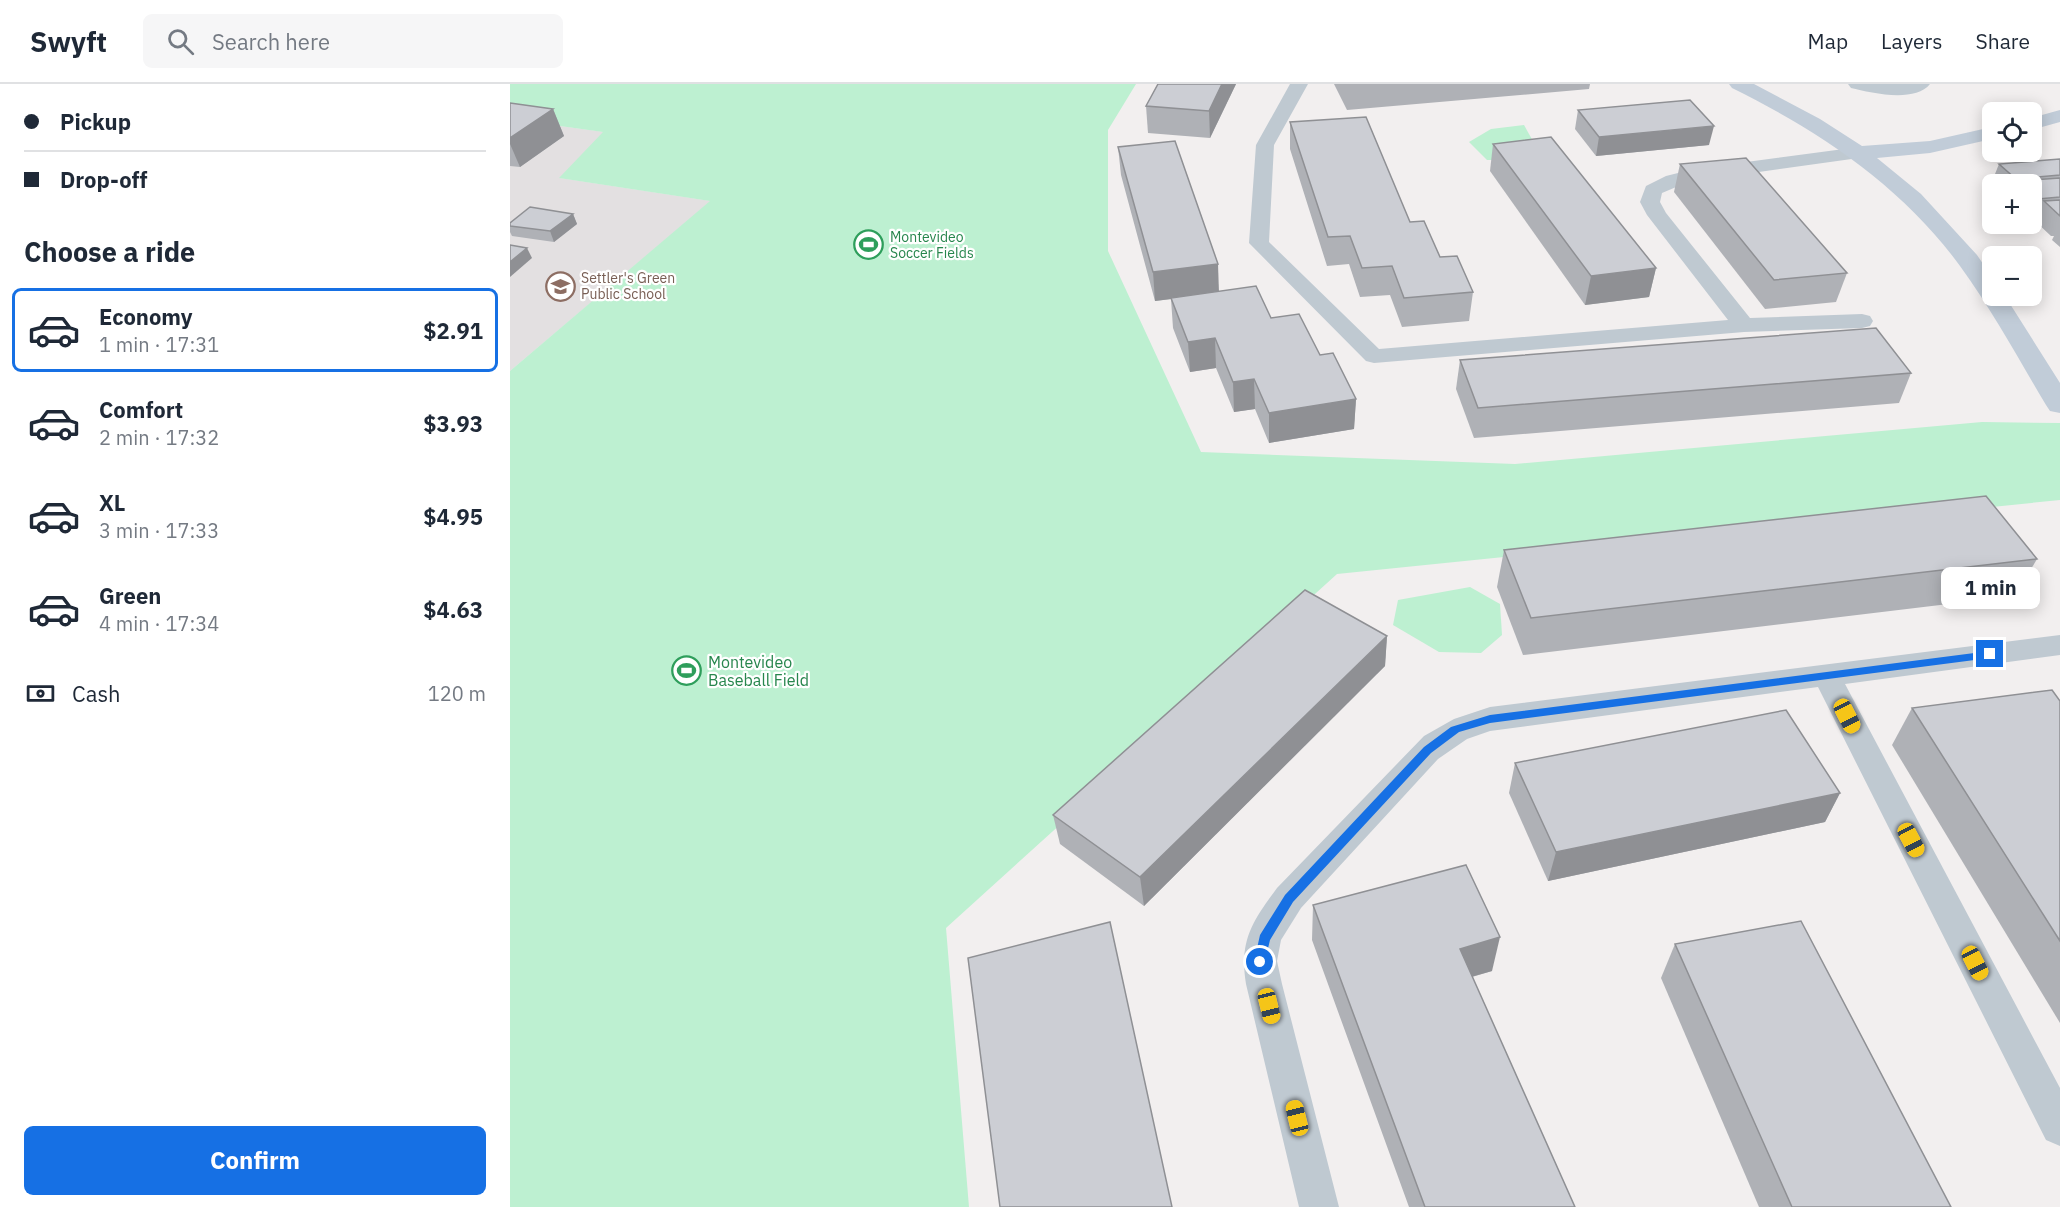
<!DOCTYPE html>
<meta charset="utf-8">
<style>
body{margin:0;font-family:"IBM Plex Sans",sans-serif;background:#f6f6f7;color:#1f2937;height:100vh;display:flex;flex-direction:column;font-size:22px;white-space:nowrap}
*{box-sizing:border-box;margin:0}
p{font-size:20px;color:#747a83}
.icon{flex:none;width:33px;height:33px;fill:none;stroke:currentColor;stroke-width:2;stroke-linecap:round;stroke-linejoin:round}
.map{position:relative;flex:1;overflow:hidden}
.side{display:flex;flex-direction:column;background:#fff;width:510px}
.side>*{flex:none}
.top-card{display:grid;align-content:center;height:132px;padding:0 24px;background:#fff}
.fabs{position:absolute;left:1472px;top:18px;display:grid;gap:12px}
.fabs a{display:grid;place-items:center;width:60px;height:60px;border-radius:9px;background:#fff;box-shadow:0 3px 15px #0003;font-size:30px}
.end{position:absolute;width:27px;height:27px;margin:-14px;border:8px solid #1670e4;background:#fff;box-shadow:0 0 0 3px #fff}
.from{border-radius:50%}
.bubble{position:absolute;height:42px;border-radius:9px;background:#fff;box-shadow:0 3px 15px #0003;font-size:20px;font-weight:800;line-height:42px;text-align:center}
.car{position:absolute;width:18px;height:36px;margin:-18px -9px;border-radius:8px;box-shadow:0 0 4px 2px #0007;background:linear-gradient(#f5c518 24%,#345 0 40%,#f5c518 0 76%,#345 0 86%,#f5c518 0)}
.top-card b{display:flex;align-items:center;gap:21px;height:57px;font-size:22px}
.top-card b+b{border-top:2px solid #e0e1e3}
.top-card i{width:15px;height:15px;background:#1f2937}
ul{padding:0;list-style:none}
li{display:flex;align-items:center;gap:18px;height:84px;margin:0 12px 9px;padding:0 12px;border:3px solid transparent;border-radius:9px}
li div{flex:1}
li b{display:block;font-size:22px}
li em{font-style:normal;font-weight:800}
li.active{border-color:#1670e4}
li>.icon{width:54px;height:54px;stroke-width:1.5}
h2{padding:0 24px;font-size:27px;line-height:72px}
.pay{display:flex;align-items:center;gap:15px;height:66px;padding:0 24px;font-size:22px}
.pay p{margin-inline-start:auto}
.primary-button{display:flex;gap:12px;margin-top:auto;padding:12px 24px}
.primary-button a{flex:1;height:69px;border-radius:9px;background:#1670e4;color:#fff;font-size:24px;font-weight:800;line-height:69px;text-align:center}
header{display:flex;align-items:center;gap:36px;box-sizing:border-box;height:84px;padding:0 30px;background:#fff;border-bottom:2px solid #e0e1e3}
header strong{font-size:28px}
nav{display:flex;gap:33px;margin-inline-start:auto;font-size:21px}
.search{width:420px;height:54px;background:#f6f6f7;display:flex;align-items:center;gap:15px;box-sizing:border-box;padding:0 21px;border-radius:9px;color:#747a83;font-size:22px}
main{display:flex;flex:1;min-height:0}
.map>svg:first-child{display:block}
</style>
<header>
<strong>Swyft</strong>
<div class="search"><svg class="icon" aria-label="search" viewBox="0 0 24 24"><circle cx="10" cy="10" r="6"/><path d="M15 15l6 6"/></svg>Search here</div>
<nav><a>Map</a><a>Layers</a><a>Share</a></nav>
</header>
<main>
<section class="side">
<div class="top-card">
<b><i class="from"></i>Pickup</b>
<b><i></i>Drop-off</b>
</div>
<h2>Choose a ride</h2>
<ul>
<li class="active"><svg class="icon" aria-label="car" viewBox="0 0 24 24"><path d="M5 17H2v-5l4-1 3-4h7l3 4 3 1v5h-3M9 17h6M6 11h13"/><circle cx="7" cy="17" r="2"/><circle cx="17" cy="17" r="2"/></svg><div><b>Economy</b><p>1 min · 17:31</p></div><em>$2.91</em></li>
<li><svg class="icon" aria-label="car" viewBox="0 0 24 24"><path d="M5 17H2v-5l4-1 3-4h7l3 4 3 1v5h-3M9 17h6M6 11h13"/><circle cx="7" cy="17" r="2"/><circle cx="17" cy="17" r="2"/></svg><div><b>Comfort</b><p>2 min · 17:32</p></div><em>$3.93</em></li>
<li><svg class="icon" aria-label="car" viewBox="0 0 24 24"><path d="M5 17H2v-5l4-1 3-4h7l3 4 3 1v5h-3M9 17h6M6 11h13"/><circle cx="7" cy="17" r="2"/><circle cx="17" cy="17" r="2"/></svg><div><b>XL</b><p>3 min · 17:33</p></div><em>$4.95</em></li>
<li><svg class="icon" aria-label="car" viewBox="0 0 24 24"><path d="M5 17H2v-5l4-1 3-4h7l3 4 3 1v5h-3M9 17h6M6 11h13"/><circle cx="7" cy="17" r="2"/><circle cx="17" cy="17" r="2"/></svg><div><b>Green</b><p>4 min · 17:34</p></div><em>$4.63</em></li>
</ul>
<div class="pay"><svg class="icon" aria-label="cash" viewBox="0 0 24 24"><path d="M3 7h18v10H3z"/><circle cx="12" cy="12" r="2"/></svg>Cash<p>120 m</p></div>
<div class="primary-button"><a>Confirm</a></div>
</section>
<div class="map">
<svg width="1550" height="1123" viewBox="0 0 1550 1123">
<rect width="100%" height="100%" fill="#f2efef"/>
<path fill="#e3e0e1" d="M 0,35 L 94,48 L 50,94 L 201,117 L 0,287 Z"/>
<g fill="#bdf0d1">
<path d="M 0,0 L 626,0 L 598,46 L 598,167 L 691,368 L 1005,380 L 1472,338 L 1550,339 L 1550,416 L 827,490 L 436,844 L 459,1123 L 0,1123 L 0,287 L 200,117 L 49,94 L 93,48 L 0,35 Z"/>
<path d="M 1014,41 L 1029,68 L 1012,76 L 977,76 L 959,58 L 981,45 Z"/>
<path d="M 960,503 L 990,520 L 992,551 L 971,569 L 929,568 L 883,541 L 888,516 Z"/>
</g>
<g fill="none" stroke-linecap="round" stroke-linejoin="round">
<g fill="#bfc9d1" fill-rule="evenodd">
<path d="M 780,0 L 798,0 L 764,61 L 759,158 L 869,265 L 1218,236 L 1137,131 L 1130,118 L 1136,102 L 1156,92 L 1184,85 L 1349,63 L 1356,65 L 1358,69 L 1356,73 L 1178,98 L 1152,109 L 1150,118 L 1156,129 L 1240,234 L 1352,230 L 1360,232 L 1363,237 L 1360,242 L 1352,244 L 1234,248 L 864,279 L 856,277 L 739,159 L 746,61 Z"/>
<path d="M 1338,0 L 1420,0 C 1405,19 1361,9 1341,4 Z"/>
<path d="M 1550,551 L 1550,571 L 1335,600 L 1550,1004 L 1550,1062 L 1536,1056 L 1308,603 L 980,647 L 957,655 L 928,675 L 791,824 L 771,856 L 767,877 L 772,900 L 829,1123 L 789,1123 L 736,900 C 729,857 742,838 767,804 L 914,652 L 944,635 L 980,623 Z"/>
</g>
<g fill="#c1ccd8" fill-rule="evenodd">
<path d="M 1219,0 L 1244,0 L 1310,35 L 1352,62 L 1420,57 L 1482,43 L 1482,55 L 1420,69 L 1367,74 L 1411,110 L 1467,171 L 1482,193 L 1482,212 L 1495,212 L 1550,299 L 1550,329 L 1540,327 L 1536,321 C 1508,274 1482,226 1450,182 C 1392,102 1309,47 1222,4 Z"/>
<path d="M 1550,26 L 1550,38 L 1521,46 L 1521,34 Z"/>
</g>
</g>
<g fill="#afb1b6">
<path d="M 648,0 L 726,0 L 700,54 L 638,49 L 636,22 Z"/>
<path d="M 824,0 L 1080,0 L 1079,5 L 837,26 Z"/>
<path d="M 0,19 L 43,25 L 54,52 L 10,83 L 0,82 Z"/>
<path d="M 1068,26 L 1199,61 L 1086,72 L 1065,45 Z"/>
<path d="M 780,38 L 900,138 L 930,173 L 963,208 L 959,237 L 892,243 L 880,211 L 850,213 L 839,180 L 817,182 L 780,65 Z"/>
<path d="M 983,60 L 1146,184 L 1139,213 L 1075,221 L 980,87 Z"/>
<path d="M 608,63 L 709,207 L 761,234 L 810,271 L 846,315 L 844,345 L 759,359 L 745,325 L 724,328 L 706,284 L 680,288 L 663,244 L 661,215 L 645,217 L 611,91 Z"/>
<path d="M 1550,75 L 1550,163 L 1542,156 L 1544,152 L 1541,152 L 1525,137 L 1526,134 L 1521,134 L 1521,100 L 1482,101 L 1481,100 L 1489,80 Z"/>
<path d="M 1170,80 L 1337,189 L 1326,218 L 1255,225 L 1164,108 Z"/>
<path d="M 63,130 L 67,140 L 44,158 L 2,152 L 0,148 L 0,139 Z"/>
<path d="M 950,276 L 1401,289 L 1389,319 L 964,354 L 946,305 Z"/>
<path d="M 994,466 L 1527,475 L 1505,512 L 1013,571 L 987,503 Z"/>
<path d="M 877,552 L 875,582 L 634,822 L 550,760 L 543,731 Z"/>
<path d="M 1550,617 L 1550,939 L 1382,661 L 1402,624 Z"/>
<path d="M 1005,679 L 1330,709 L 1315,738 L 1038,797 L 999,709 Z"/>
<path d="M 803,821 L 982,887 L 962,893 L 1065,1123 L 899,1123 L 802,856 Z"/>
<path d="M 1165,860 L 1441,1123 L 1249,1123 L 1151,894 Z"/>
</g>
<g fill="#8f9094">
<path d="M 712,0 L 726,0 L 700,54 L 699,27 Z"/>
<path d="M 43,25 L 54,52 L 10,83 L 0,60 L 0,54 Z"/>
<path d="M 1204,42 L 1199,61 L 1086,72 L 1089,53 Z"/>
<path d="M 63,130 L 67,140 L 44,158 L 40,147 Z"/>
<path d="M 17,164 L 22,174 L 0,193 L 0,178 Z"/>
<path d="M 708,180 L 709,209 L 645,217 L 643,188 Z"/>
<path d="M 1146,184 L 1139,213 L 1075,221 L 1081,192 Z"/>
<path d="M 705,254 L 706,284 L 680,288 L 678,258 Z"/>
<path d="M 744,295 L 745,325 L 724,328 L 723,298 Z"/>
<path d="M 846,315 L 844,345 L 759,359 L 759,329 Z"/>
<path d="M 877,552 L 875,582 L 634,822 L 630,793 Z"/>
<path d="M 1330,709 L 1315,738 L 1038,797 L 1046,768 Z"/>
<path d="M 990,853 L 982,887 L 943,898 L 950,865 Z"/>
</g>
<g fill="#ccced4" stroke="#8f9094" stroke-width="1.5">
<path d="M 648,0 L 712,0 L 699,27 L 636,22 Z"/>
<path d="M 1180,16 L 1204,42 L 1089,53 L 1068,26 Z"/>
<path d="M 0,19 L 43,25 L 0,54 Z"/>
<path d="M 856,33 L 900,138 L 914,137 L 930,173 L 947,172 L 963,208 L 894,214 L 882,182 L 852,184 L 840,152 L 818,153 L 780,38 Z"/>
<path d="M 1041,53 L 1146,184 L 1081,192 L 983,60 Z"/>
<path d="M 665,57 L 708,180 L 643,188 L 608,63 Z"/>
<path d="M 1236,74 L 1337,189 L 1264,196 L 1170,80 Z"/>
<path d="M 1550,75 L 1550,91 L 1506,95 L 1489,80 Z"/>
<path d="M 1550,94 L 1550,113 L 1528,115 L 1521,108 L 1521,100 L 1512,100 L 1509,97 Z"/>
<path d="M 1550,116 L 1550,132 L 1534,117 Z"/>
<path d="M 20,123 L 63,130 L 40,147 L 0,142 L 0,139 Z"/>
<path d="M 0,161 L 17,164 L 0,178 Z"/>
<path d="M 746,202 L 761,234 L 789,230 L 810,271 L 823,269 L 846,315 L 759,329 L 744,295 L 723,298 L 705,254 L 678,258 L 661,214 Z"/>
<path d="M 1366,244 L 1401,289 L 968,324 L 950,276 Z"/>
<path d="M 1476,412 L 1527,475 L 1021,534 L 994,466 Z"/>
<path d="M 795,506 L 877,552 L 630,793 L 543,731 Z"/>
<path d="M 1542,606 L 1550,617 L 1550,857 L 1402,624 Z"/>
<path d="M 1276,626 L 1330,709 L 1046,768 L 1005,679 Z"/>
<path d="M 956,781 L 990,853 L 950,865 L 1065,1123 L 915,1123 L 803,821 Z"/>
<path d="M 1291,837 L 1441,1123 L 1282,1123 L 1165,860 Z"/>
<path d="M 600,838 L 662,1123 L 490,1123 L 458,874 Z"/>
</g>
<path fill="#1670e4" d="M 1480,567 L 1485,570 L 1480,574 L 980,639 L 949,648 L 921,669 L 783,818 L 760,856 L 754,881 L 750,883 L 744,878 L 750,851 L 775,811 L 914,663 L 941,643 L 980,631 Z"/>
<defs>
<symbol id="stadium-ring" viewBox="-11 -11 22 22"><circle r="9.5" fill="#fff" stroke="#2e9e5b" stroke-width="1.5"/><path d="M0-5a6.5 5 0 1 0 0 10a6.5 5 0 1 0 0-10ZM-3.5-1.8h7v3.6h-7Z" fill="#2e9e5b"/></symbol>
<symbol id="school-ring" viewBox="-11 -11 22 22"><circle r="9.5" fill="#fff" stroke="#8d6e63" stroke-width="1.5"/><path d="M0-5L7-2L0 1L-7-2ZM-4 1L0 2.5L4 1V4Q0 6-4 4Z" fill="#8d6e63"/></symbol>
</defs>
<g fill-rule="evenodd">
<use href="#stadium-ring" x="342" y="144" width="33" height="33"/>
<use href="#school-ring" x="34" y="186" width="33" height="33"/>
<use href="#stadium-ring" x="160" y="570" width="33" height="33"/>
</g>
<g text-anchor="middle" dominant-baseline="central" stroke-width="4.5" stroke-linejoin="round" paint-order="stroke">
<g font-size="14" fill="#27864d" stroke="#fff" text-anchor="start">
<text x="380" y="153">Montevideo<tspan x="380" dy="16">Soccer Fields</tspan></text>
</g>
<g font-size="14" fill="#785e54" stroke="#fff" text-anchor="start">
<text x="71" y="194">Settler's Green<tspan x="71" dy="16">Public School</tspan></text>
</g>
<g font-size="16" fill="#27864d" stroke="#fff" text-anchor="start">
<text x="198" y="578">Montevideo<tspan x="198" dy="18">Baseball Field</tspan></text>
</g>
</g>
</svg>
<div class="fabs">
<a><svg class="icon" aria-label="locate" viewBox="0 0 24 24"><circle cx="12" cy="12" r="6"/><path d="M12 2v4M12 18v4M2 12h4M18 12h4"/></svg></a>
<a>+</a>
<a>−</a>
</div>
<i class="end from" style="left:750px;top:878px"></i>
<i class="end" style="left:1480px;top:570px"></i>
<div class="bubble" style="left:1431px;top:483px;width:99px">1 min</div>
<i class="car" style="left:1337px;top:632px;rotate:153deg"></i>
<i class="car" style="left:1401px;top:756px;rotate:152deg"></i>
<i class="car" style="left:1465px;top:879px;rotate:153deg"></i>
<i class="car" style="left:759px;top:922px;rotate:166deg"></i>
<i class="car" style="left:787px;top:1034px;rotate:346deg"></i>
</div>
</main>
